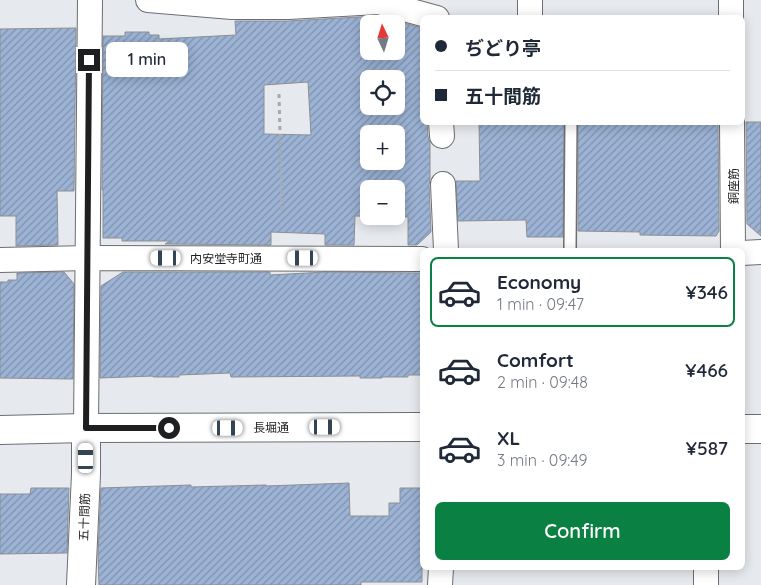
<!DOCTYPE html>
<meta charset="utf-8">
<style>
body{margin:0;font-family:Quicksand,"Noto Sans JP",sans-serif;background:#f2f2f3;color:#1f2937;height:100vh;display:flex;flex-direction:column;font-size:19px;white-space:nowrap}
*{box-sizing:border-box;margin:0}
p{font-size:16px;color:#747a83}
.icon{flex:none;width:28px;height:28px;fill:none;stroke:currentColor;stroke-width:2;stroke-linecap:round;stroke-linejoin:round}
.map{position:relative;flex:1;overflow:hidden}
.sheet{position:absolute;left:420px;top:248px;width:325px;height:322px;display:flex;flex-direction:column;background:#fff;border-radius:8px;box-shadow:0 2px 12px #0003}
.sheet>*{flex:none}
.top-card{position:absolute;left:420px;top:15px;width:325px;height:110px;border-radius:8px;box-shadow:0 2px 12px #0003;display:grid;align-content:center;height:110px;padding:0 15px;background:#fff}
.needle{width:32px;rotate:356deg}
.buttons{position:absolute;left:360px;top:15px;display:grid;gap:10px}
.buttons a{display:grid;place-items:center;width:45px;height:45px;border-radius:8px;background:#fff;box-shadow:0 2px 12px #0003;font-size:25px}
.end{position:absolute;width:22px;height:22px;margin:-11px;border:6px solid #1e1f21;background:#fff;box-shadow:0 0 0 2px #fff}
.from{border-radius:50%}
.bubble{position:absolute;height:35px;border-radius:8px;background:#fff;box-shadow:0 2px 12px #0003;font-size:16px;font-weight:600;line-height:35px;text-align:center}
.car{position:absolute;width:15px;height:30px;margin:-15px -8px;border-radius:6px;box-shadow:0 0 4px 1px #0007;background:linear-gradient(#fff 24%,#345 0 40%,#fff 0 76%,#345 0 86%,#fff 0)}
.top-card b{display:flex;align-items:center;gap:18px;height:48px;font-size:19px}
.top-card b+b{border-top:1px solid #e0e1e3}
.top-card i{width:12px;height:12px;background:#1f2937}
ul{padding:9px 0 0;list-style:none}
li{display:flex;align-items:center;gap:15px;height:70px;margin:0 10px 8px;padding:0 5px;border:2px solid transparent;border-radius:8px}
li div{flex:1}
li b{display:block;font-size:19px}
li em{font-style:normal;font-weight:600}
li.selected{border-color:#0b8043}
li>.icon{width:45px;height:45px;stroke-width:1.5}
.action{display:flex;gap:10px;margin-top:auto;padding:10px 15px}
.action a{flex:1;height:58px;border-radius:8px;background:#0b8043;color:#fff;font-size:20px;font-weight:600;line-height:58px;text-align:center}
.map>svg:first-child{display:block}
</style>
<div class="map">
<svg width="761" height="585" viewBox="0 0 761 585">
<defs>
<pattern id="building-hatch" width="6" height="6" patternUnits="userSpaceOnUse" patternTransform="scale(1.25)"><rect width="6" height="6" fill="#9cb3d5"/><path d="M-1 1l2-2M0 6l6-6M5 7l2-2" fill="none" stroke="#7f91ac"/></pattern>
</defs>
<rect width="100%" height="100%" fill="#e6e9ed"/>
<g fill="url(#building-hatch)" stroke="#8c8f93" fill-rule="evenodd">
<path d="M 377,16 L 422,28 L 422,122 L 427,122 L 428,137 L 430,143 L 430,179 L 429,185 L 431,232 L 417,245 L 408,245 L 408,217 L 355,216 L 354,245 L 325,245 L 325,234 L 271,232 L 271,245 L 165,244 L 170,241 L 122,241 L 122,238 L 103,238 L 103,190 L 102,190 L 103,36 L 125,36 L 125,32 L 149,32 L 149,35 L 159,35 L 159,39 L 236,35 L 235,21 L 288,21 ZM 369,24 L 396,24 L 396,51 L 369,51 ZM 369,79 L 396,79 L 396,106 L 369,106 ZM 308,82 L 311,135 L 264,134 L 264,85 ZM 369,134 L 396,134 L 396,161 L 369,161 ZM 369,189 L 396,189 L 396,216 L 369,216 Z"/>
<path d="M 76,28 L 74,191 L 57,191 L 58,245 L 16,246 L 16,216 L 0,216 L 0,29 Z"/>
<path d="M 479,122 L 564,122 L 563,237 L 527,237 L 526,220 L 458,221 L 456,181 L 480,181 Z"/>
<path d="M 578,122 L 718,122 L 719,231 L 716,236 L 640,235 L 640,232 L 578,231 Z"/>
<path d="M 746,122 L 761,122 L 761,236 L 747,224 Z"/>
<path d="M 64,272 L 74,284 L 73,379 L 0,378 L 0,282 L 8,282 L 8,280 L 17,280 L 17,273 Z"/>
<path d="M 123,272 L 270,272 L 270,275 L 325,272 L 422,273 L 422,375 L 408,375 L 408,377 L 382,377 L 382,378 L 360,378 L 360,376 L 231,377 L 230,373 L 179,375 L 179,377 L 153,377 L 153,376 L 100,378 L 101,286 Z"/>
<path d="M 349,483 L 350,516 L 389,516 L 389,503 L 400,503 L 400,488 L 422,488 L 422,582 L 361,582 L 361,585 L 99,585 L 98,556 L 101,488 L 191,485 L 191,487 L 266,485 L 266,486 Z"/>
<path d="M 31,488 L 69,488 L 67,553 L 0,554 L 0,494 L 30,494 Z"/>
</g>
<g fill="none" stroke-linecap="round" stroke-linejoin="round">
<defs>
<path id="service" d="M 570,250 L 571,122"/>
<g id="minor">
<path d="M 148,0 L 232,7 L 288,7 L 378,2 L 437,18"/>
<path d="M 731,0 L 731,18"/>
<path d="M 530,18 L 530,0"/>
<path d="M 441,122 L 442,136"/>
<path d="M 732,122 L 733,250"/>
<path d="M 443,184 L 446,250"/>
<path d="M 742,253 L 761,252"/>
<path d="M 0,260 L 88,258 L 422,259"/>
<path d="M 86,428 L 90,0"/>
<path d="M 440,585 L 441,568"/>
<path d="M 706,585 L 706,568"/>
</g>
<path id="tertiary" d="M 81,585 L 86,474 L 86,428"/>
<g id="trunk">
<path d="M 742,429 L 761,429"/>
<path d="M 0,430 L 86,428 L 422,427"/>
</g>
</defs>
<use href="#service" stroke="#6b6e72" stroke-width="14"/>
<use href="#minor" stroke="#6b6e72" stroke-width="26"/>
<use href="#tertiary" stroke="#6b6e72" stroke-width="30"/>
<use href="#trunk" stroke="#6b6e72" stroke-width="30"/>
<path stroke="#a7aaad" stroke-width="3" stroke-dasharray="4 4" stroke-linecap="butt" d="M 279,94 L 282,212"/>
<use href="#service" stroke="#fff" stroke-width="11"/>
<use href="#minor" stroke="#fff" stroke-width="24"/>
<use href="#tertiary" stroke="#fff" stroke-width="28"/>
<use href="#trunk" stroke="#fff" stroke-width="28"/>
</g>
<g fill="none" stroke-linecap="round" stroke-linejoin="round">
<path stroke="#1e1f21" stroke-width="6" d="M 89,60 L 86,428 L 169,428"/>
</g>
<g text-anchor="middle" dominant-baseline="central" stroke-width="4" stroke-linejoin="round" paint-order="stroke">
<g font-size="12" fill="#1e1f21" stroke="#fff">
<text transform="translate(733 186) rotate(-90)">銅座筋</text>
<text x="226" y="258">内安堂寺町通</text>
<text x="271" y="427">長堀通</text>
<text transform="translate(84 517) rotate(-88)">五十間筋</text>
</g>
</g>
</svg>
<div class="buttons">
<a><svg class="needle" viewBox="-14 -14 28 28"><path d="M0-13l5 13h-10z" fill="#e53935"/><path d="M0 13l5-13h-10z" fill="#747a83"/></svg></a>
<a><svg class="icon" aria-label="locate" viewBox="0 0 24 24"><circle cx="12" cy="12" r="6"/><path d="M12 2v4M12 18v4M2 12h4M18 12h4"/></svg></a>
<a>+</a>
<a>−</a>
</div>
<i class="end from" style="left:169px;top:428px"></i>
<i class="end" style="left:89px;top:60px"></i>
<div class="bubble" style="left:106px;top:42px;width:82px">1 min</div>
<i class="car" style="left:166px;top:258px;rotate:270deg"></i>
<i class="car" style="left:303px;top:258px;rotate:270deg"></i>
<i class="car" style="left:325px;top:427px;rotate:90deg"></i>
<i class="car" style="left:228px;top:428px;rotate:90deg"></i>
<i class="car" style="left:86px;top:458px;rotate:0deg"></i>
<div class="top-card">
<b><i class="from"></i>ぢどり亭</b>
<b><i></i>五十間筋</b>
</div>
<section class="sheet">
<ul>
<li class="selected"><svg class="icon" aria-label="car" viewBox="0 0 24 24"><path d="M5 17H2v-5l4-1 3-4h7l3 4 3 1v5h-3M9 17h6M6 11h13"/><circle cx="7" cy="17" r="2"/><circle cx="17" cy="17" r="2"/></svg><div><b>Economy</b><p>1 min · 09:47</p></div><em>¥346</em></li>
<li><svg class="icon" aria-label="car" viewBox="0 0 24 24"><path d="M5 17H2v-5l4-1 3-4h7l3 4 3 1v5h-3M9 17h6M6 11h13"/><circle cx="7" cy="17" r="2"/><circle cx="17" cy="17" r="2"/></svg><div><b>Comfort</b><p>2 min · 09:48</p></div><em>¥466</em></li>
<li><svg class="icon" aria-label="car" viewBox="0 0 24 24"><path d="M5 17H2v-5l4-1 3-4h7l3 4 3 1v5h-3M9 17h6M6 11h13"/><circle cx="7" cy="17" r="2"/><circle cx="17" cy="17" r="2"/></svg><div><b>XL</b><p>3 min · 09:49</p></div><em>¥587</em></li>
</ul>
<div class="action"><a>Confirm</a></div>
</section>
</div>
